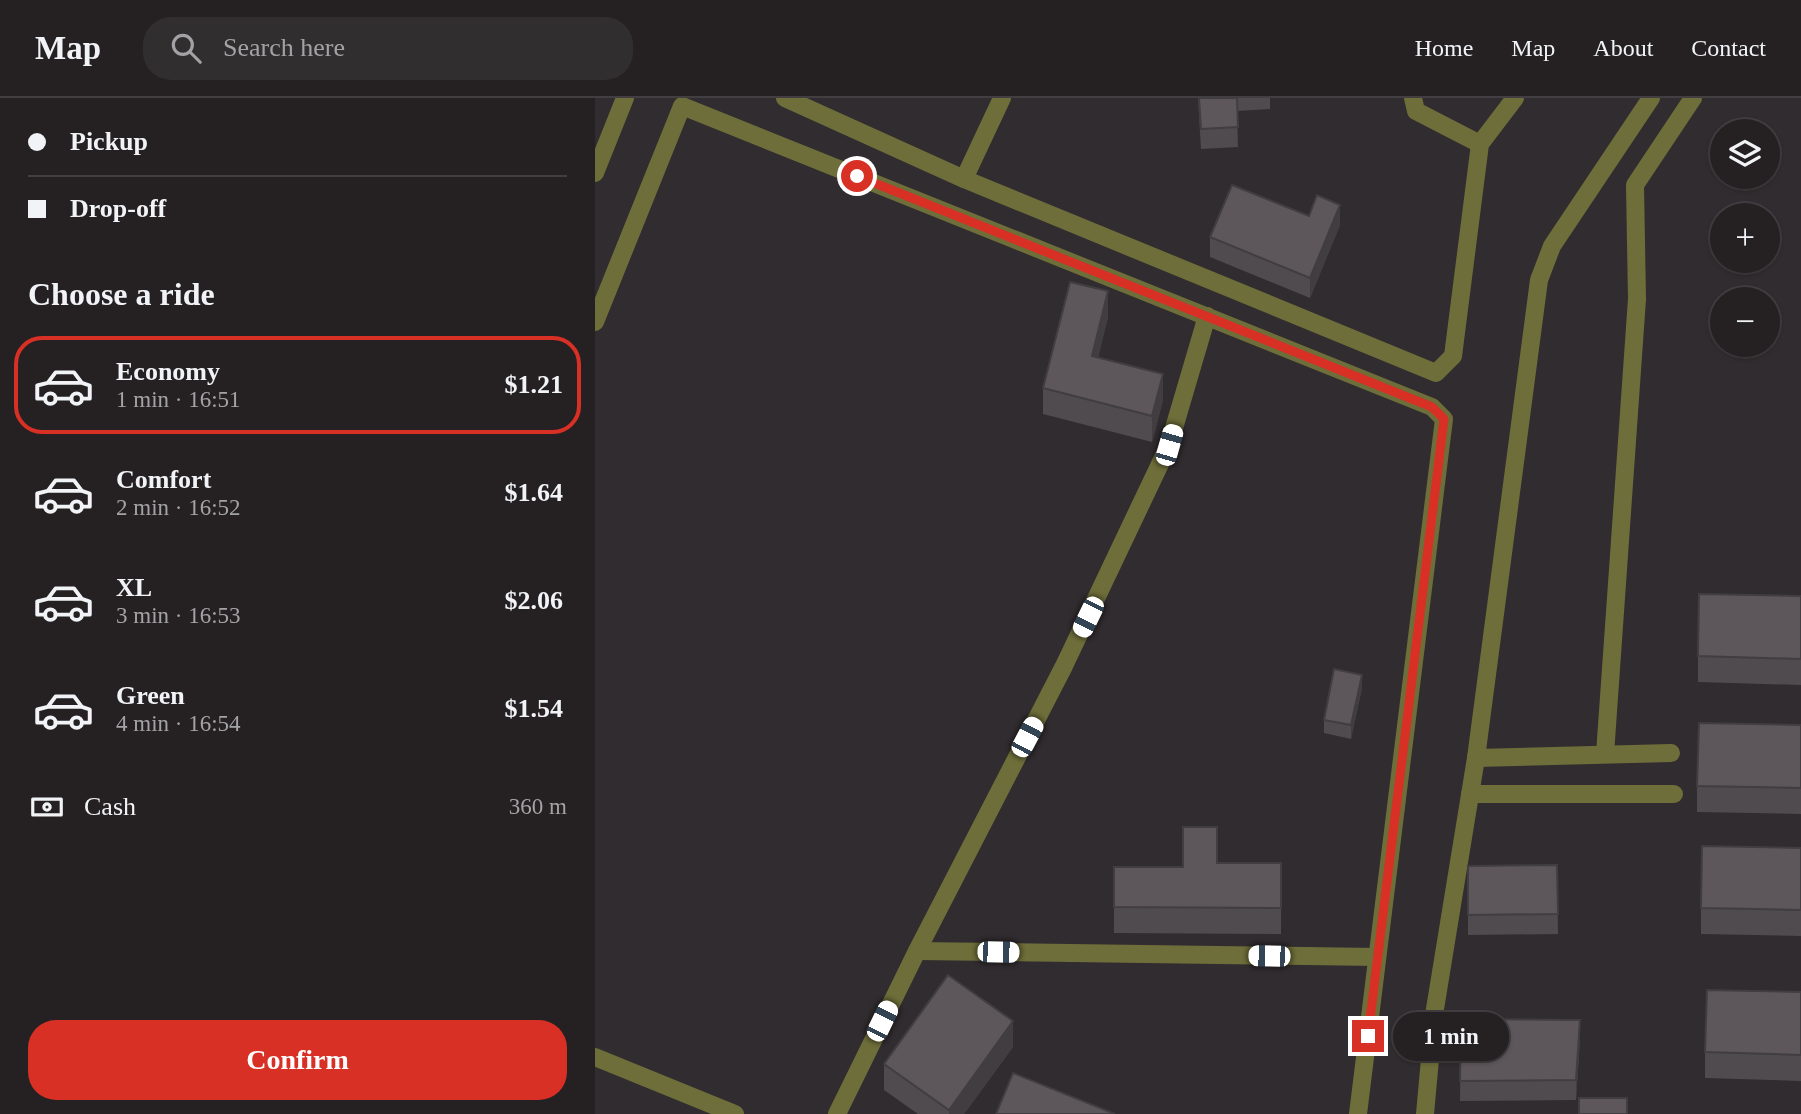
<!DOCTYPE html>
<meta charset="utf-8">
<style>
body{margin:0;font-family:"Times New Roman",serif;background:#312e30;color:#f1f3f6;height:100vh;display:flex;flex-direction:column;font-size:26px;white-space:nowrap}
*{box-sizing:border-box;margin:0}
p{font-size:23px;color:#a3a3a6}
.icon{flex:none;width:38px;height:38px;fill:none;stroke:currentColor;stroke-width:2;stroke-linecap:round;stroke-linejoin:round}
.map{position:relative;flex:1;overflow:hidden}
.sheet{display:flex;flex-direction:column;background:#252123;width:595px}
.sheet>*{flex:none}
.hud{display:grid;align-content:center;height:154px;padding:0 28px;background:#252123}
.tools{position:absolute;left:1115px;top:21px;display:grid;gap:14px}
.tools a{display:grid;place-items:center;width:70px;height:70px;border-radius:50%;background:#252123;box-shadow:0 2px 5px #0004,0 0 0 2px #423e41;font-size:35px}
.end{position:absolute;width:32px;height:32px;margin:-16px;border:9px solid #d93025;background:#fff;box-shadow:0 0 0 4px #fff}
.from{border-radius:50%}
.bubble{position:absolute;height:49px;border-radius:24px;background:#252123;box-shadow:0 2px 5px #0004,0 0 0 2px #423e41;font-size:23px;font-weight:800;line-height:49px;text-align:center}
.car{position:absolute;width:21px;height:42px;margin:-21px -10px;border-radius:9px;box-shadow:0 0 5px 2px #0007;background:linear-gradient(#fff 24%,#345 0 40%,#fff 0 76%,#345 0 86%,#fff 0)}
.hud b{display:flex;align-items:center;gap:24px;height:66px;font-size:26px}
.hud b+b{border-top:2px solid #423e41}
.hud i{width:18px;height:18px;background:#f1f3f6}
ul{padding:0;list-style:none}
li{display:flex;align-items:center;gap:21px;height:98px;margin:0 14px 10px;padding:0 14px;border:4px solid transparent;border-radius:28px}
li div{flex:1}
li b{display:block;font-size:26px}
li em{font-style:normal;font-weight:800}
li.on{border-color:#d93025}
li>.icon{width:63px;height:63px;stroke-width:1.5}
h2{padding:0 28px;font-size:32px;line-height:84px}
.pay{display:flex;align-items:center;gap:18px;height:77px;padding:0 28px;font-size:26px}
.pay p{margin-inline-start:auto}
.cta{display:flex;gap:14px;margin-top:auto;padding:14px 28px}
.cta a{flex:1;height:80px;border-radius:28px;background:#d93025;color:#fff;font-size:28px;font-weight:800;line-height:80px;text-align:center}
header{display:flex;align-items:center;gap:42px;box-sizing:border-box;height:98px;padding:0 35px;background:#252123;border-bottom:2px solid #423e41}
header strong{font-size:33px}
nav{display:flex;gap:38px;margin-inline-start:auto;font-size:24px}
.search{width:490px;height:63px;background:#312e30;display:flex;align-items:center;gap:18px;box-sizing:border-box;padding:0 24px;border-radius:28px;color:#a3a3a6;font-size:26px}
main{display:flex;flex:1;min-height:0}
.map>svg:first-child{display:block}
</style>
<header>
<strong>Map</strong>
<div class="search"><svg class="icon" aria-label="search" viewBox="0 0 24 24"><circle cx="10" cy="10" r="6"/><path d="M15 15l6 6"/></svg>Search here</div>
<nav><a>Home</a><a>Map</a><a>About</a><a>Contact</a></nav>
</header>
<main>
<section class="sheet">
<div class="hud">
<b><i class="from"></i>Pickup</b>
<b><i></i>Drop-off</b>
</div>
<h2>Choose a ride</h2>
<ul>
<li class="on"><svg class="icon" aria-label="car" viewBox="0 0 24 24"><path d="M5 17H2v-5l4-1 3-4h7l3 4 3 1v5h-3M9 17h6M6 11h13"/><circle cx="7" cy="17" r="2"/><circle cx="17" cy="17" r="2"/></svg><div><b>Economy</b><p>1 min · 16:51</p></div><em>$1.21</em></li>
<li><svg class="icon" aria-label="car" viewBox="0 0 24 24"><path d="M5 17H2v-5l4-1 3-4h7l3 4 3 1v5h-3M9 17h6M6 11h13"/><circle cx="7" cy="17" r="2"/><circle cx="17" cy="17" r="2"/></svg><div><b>Comfort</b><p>2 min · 16:52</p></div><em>$1.64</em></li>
<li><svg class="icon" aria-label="car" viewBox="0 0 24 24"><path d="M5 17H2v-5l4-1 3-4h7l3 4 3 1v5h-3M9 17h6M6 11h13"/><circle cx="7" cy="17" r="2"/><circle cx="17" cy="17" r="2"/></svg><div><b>XL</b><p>3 min · 16:53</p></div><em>$2.06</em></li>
<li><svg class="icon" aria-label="car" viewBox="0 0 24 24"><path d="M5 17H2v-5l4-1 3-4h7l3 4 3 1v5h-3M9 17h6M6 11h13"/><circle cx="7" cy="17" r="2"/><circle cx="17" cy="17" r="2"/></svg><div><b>Green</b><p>4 min · 16:54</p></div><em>$1.54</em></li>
</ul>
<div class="pay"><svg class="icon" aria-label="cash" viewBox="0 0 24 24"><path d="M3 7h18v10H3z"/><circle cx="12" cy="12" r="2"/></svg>Cash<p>360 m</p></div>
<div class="cta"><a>Confirm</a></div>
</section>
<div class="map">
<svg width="1206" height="1016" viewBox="0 0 1206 1016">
<rect width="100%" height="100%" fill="#312c2f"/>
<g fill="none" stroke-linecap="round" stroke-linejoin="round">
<g stroke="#6e6e3a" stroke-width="18">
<path d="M 190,0 L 369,81 L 407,0"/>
<path d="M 818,0 L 821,13 L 885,46"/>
<path d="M 0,75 L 30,0"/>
<path d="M 369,81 L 841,275 L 858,258 L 885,46 L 920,0"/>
<path d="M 0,224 L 87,8 L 837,309 L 849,321 L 763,1016"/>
<path d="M 1010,656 L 1042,201 L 1040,87 L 1098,0"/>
<path d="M 881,660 L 1076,655"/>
<path d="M 875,696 L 1079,696"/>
<path d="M 322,853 L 782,859"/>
<path d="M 0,959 L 140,1016"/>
<path d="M 242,1016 L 322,853 L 469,568 L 574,347 L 612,218"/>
<path d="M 830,1016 L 839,917 L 881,660 L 944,182 L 957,148 L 1056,0"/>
</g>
</g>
<g fill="#504b4e">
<path d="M 603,0 L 675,0 L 675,11 L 642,13 L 643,49 L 606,51 Z"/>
<path d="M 714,118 L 745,127 L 715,200 L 615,159 L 615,139 Z"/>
<path d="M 513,219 L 503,260 L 568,302 L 557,344 L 448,316 L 448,290 Z"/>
<path d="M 1206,498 L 1206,587 L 1103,584 L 1103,558 Z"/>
<path d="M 767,590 L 756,641 L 729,635 L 729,622 Z"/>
<path d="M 1206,627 L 1206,716 L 1102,714 L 1102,688 Z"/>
<path d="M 1206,750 L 1206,838 L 1106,836 L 1106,810 Z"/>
<path d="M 622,765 L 686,765 L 686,836 L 519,835 L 519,769 L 588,769 Z"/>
<path d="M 962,767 L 963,836 L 873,837 L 873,768 Z"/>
<path d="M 1206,894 L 1206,983 L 1110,980 L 1110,954 Z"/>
<path d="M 866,921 L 985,942 L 981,1002 L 865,1003 Z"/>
<path d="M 418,949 L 369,1016 L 323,1016 L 289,992 L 289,966 Z"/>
</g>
<g fill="#413d40">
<path d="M 745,107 L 745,127 L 715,200 L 715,180 Z"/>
<path d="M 513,193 L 513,219 L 497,284 L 497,258 Z"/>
<path d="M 568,276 L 568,302 L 557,344 L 557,318 Z"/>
<path d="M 767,577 L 767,590 L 756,641 L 756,627 Z"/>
<path d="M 985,922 L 985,942 L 981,1002 L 981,982 Z"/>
<path d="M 418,923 L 418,949 L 369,1016 L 354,1016 L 354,1012 Z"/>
</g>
<g fill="#5d575b" stroke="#413d40" stroke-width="2">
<path d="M 604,0 L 642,0 L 643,29 L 606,31 Z"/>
<path d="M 637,87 L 714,118 L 722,97 L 745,107 L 715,180 L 615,139 Z"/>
<path d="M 475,184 L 513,193 L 497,258 L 568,276 L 557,318 L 448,290 Z"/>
<path d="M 1104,496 L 1206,498 L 1206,561 L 1103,558 Z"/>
<path d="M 739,571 L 767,577 L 756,627 L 729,622 Z"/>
<path d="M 1104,625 L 1206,627 L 1206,690 L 1102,688 Z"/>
<path d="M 588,729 L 622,729 L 622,765 L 686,765 L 686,810 L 519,809 L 519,769 L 588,769 Z"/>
<path d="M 1107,748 L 1206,750 L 1206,812 L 1106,810 Z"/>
<path d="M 962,767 L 963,816 L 873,817 L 873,768 Z"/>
<path d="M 353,877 L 418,923 L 354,1012 L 289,966 Z"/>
<path d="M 1112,892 L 1206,894 L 1206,957 L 1110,954 Z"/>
<path d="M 866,921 L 985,922 L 981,982 L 865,983 Z"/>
<path d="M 418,975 L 520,1016 L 401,1016 Z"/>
<rect x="984" y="1000" width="48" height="16"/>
</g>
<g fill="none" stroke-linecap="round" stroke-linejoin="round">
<path stroke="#d93025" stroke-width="9" d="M 262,78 L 837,309 L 849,321 L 773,938"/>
</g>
</svg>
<div class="tools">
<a><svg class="icon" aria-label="layers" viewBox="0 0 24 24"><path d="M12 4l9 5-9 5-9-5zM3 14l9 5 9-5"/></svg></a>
<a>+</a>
<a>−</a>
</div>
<i class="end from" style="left:262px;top:78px"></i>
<i class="end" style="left:773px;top:938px"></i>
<div class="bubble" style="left:798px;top:914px;width:116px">1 min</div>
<i class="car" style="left:574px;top:347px;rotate:16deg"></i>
<i class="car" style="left:493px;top:519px;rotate:206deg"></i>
<i class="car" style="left:432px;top:639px;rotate:28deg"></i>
<i class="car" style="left:403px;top:854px;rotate:91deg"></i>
<i class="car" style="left:674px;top:858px;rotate:271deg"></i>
<i class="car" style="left:287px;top:923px;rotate:26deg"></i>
</div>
</main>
